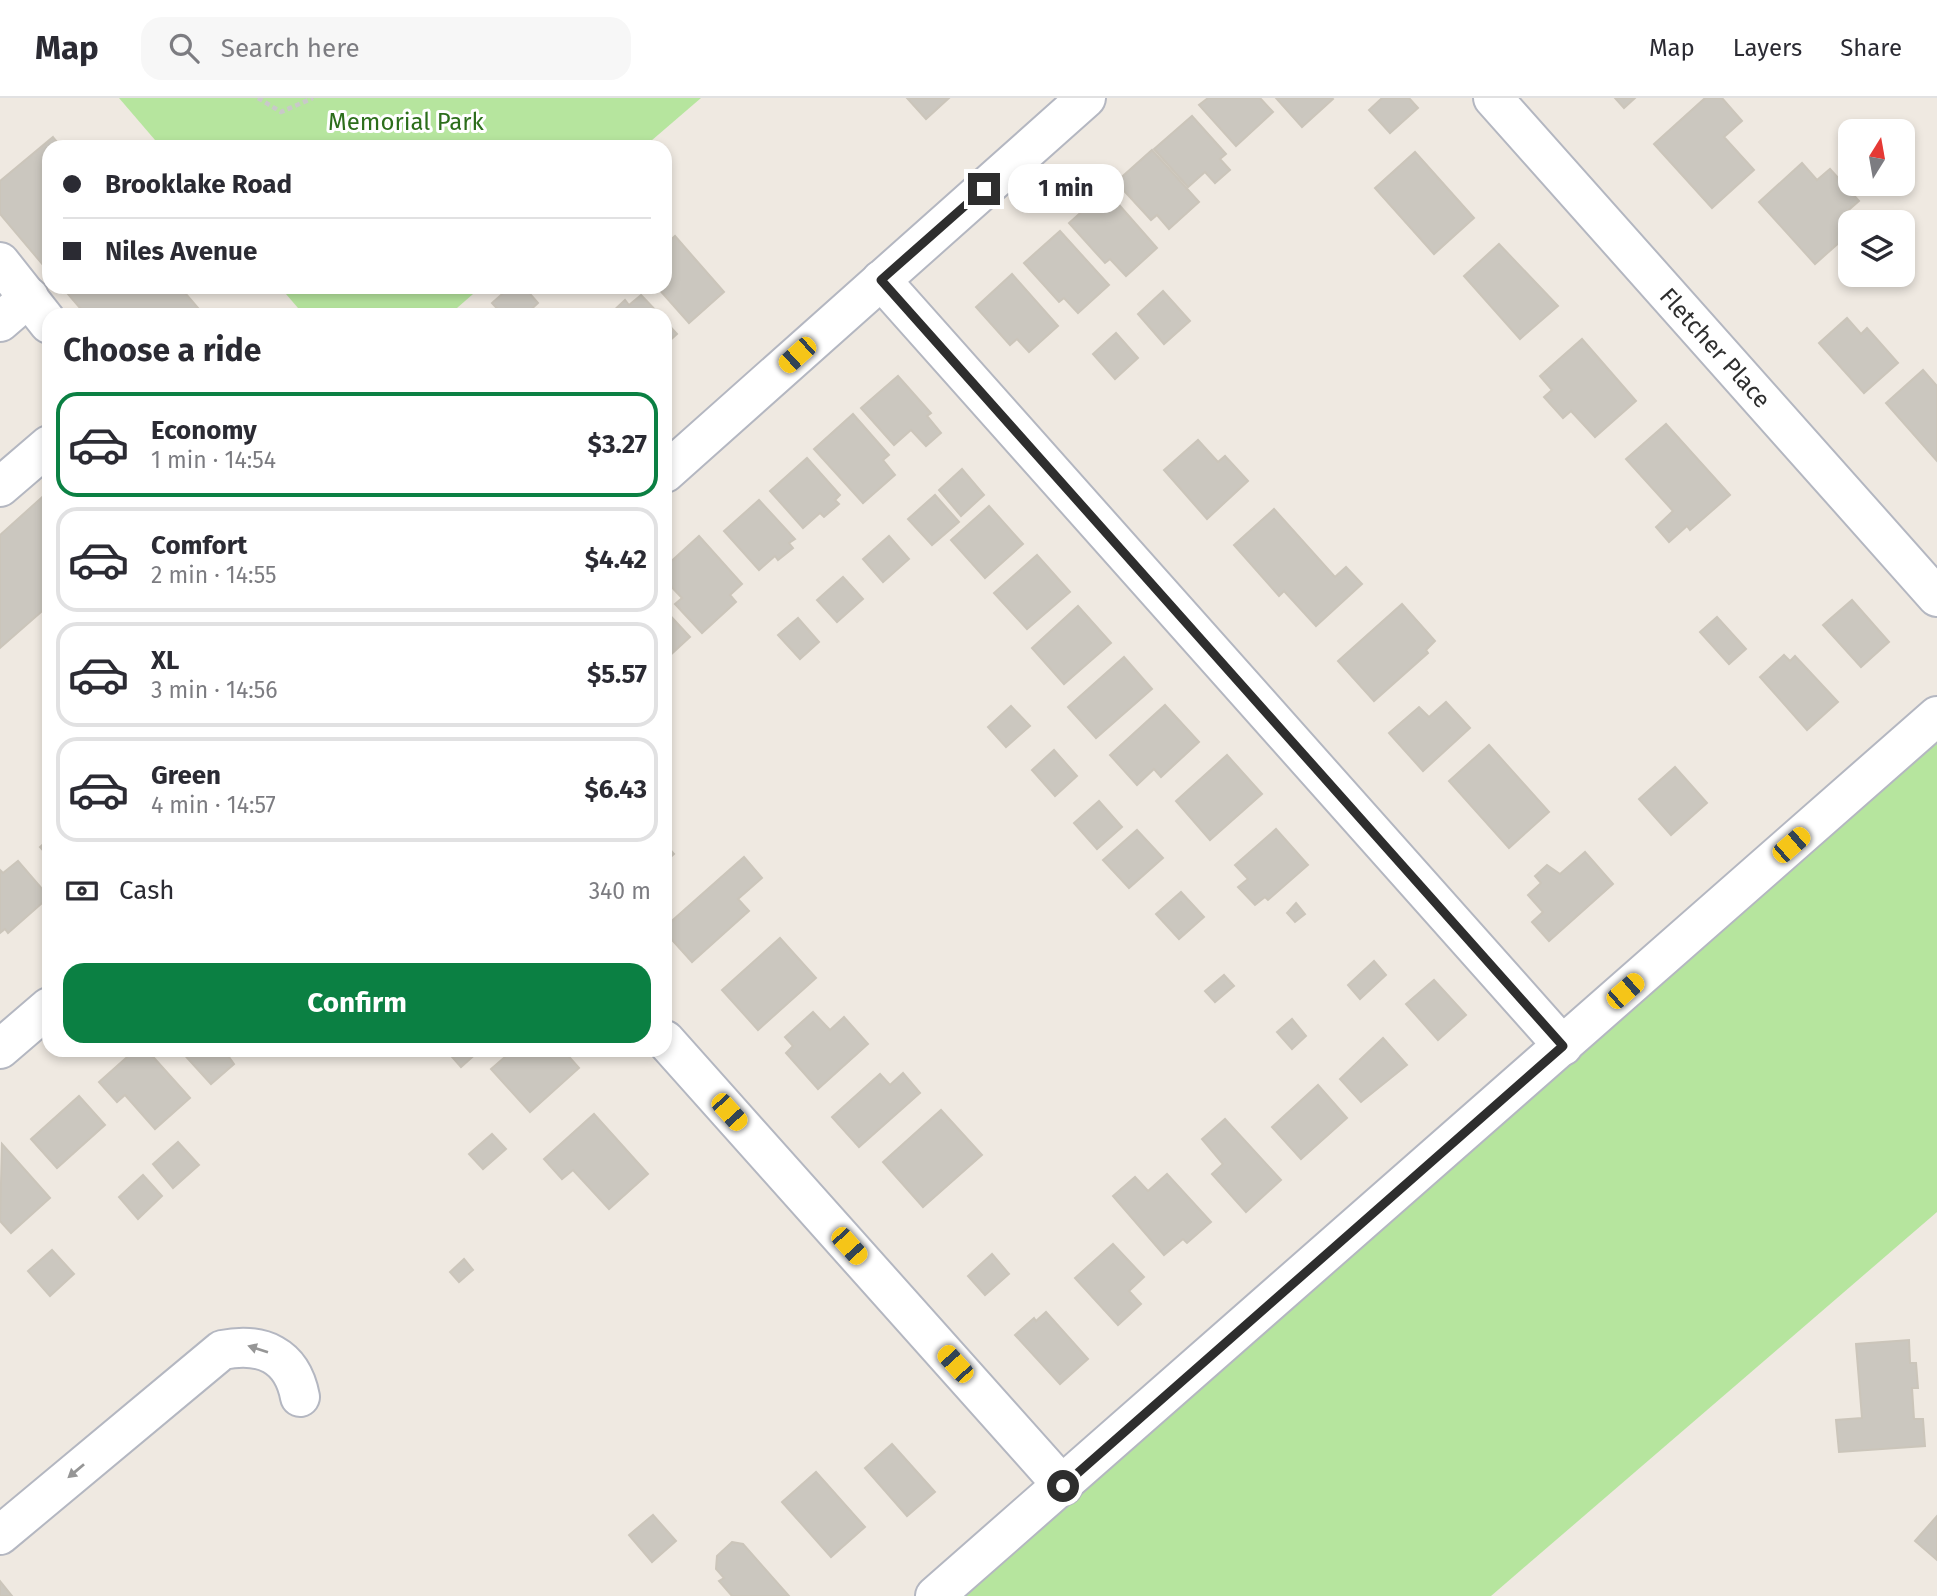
<!DOCTYPE html>
<meta charset="utf-8">
<style>
body{margin:0;font-family:"Fira Sans",sans-serif;background:#f7f7f7;color:#2b2b33;height:100vh;display:flex;flex-direction:column;font-size:26px;white-space:nowrap}
*{box-sizing:border-box;margin:0}
p{font-size:23px;color:#7c7c81}
.icon{flex:none;width:38px;height:38px;fill:none;stroke:currentColor;stroke-width:2;stroke-linecap:round;stroke-linejoin:round}
.map{position:relative;flex:1;overflow:hidden}
.details{position:absolute;left:42px;top:210px;width:630px;height:749px;display:flex;flex-direction:column;background:#fff;border-radius:21px;box-shadow:0 4px 10px #0003}
.details>*{flex:none}
.banner{position:absolute;left:42px;top:42px;width:630px;height:154px;border-radius:21px;box-shadow:0 4px 10px #0003;display:grid;align-content:center;height:154px;padding:0 21px;background:#fff}
.needle{width:46px;rotate:11deg}
.tools{position:absolute;left:1838px;top:21px;display:grid;gap:14px}
.tools a{display:grid;place-items:center;width:77px;height:77px;border-radius:14px;background:#fff;box-shadow:0 4px 10px #0003;font-size:35px}
.end{position:absolute;width:32px;height:32px;margin:-16px;border:9px solid #2e2e2e;background:#fff;box-shadow:0 0 0 4px #fff}
.from{border-radius:50%}
.bubble{position:absolute;height:49px;border-radius:21px;background:#fff;box-shadow:0 4px 10px #0003;font-size:23px;font-weight:700;line-height:49px;text-align:center}
.car{position:absolute;width:21px;height:42px;margin:-21px -10px;border-radius:9px;box-shadow:0 0 5px 2px #0007;background:linear-gradient(#f5c518 24%,#345 0 40%,#f5c518 0 76%,#345 0 86%,#f5c518 0)}
.banner b{display:flex;align-items:center;gap:24px;height:66px;font-size:26px}
.banner b+b{border-top:2px solid #e1e1e2}
.banner i{width:18px;height:18px;background:#2b2b33}
ul{padding:0;list-style:none}
li{display:flex;align-items:center;gap:21px;height:105px;margin:0 14px 10px;padding:0 7px;border:4px solid #e1e1e2;border-radius:21px}
li div{flex:1}
li b{display:block;font-size:26px}
li em{font-style:normal;font-weight:700}
li.current{border-color:#0b8043}
li>.icon{width:63px;height:63px;stroke-width:1.5}
h2{padding:0 21px;font-size:32px;line-height:84px}
.pay{display:flex;align-items:center;gap:18px;height:77px;padding:0 21px;font-size:26px}
.pay p{margin-inline-start:auto}
.action{display:flex;gap:14px;margin-top:auto;padding:14px 21px}
.action a{flex:1;height:80px;border-radius:21px;background:#0b8043;color:#fff;font-size:28px;font-weight:700;line-height:80px;text-align:center}
header{display:flex;align-items:center;gap:42px;box-sizing:border-box;height:98px;padding:0 35px;background:#fff;border-bottom:2px solid #e1e1e2}
header strong{font-size:33px}
nav{display:flex;gap:38px;margin-inline-start:auto;font-size:24px}
.search{width:490px;height:63px;background:#f7f7f7;display:flex;align-items:center;gap:18px;box-sizing:border-box;padding:0 24px;border-radius:21px;color:#7c7c81;font-size:26px}
.map>svg:first-child{display:block}
</style>
<header>
<strong>Map</strong>
<div class="search"><svg class="icon" aria-label="search" viewBox="0 0 24 24"><circle cx="10" cy="10" r="6"/><path d="M15 15l6 6"/></svg>Search here</div>
<nav><a>Map</a><a>Layers</a><a>Share</a></nav>
</header>
<div class="map">
<svg width="1937" height="1498" viewBox="0 0 1937 1498">
<rect width="100%" height="100%" fill="#efe9e1"/>
<g fill="#b6e59e">
<path d="M 119,0 L 701,0 L 644,49 L 161,49 Z"/>
<path d="M 280,189 L 481,189 L 449,217 L 304,217 Z"/>
<path d="M 1937,638 L 1937,1114 L 1491,1498 L 951,1498 Z"/>
</g>
<g fill="#cbc7bf" stroke="#cbc5ba" stroke-width="2">
<path d="M 907,0 L 949,0 L 926,21 Z"/>
<path d="M 1208,0 L 1260,0 L 1273,14 L 1236,48 L 1199,7 Z"/>
<path d="M 1276,0 L 1332,0 L 1333,1 L 1302,29 Z"/>
<path d="M 1382,0 L 1409,0 L 1418,10 L 1390,35 L 1369,12 Z"/>
<path d="M 1615,0 L 1635,0 L 1624,10 Z"/>
<path d="M 1705,0 L 1722,0 L 1742,23 L 1724,39 L 1754,72 L 1712,110 L 1654,46 Z"/>
<path d="M 1192,18 L 1226,56 L 1220,61 L 1230,72 L 1215,85 L 1205,74 L 1188,89 L 1154,51 Z"/>
<path d="M 53,39 L 61,49 L 49,49 L 49,174 L 0,116 L 0,83 Z"/>
<path d="M 1152,52 L 1199,104 L 1169,131 L 1157,117 L 1151,122 L 1116,84 Z"/>
<path d="M 1415,54 L 1474,120 L 1434,156 L 1375,90 Z"/>
<path d="M 1802,65 L 1817,82 L 1830,71 L 1859,103 L 1843,117 L 1850,124 L 1850,135 L 1815,166 L 1759,104 Z"/>
<path d="M 1106,92 L 1157,150 L 1126,178 L 1110,161 L 1105,165 L 1069,125 Z"/>
<path d="M 1060,133 L 1109,187 L 1078,215 L 1064,200 L 1059,204 L 1024,165 Z"/>
<path d="M 675,138 L 724,194 L 689,225 L 657,189 L 665,189 L 665,147 Z"/>
<path d="M 1499,146 L 1558,208 L 1520,241 L 1464,178 Z"/>
<path d="M 1012,176 L 1058,228 L 1029,254 L 1017,241 L 1010,247 L 976,209 Z"/>
<path d="M 62,189 L 180,189 L 204,217 L 86,217 Z"/>
<path d="M 510,189 L 524,189 L 538,205 L 525,217 L 503,217 L 492,205 Z"/>
<path d="M 1163,193 L 1190,223 L 1164,246 L 1138,216 Z"/>
<path d="M 641,197 L 660,217 L 610,216 L 625,202 L 629,207 Z"/>
<path d="M 1847,220 L 1861,236 L 1867,230 L 1898,265 L 1864,295 L 1819,245 Z"/>
<path d="M 665,223 L 677,236 L 665,247 Z"/>
<path d="M 1116,235 L 1138,260 L 1115,281 L 1093,256 Z"/>
<path d="M 1582,241 L 1636,303 L 1595,339 L 1571,313 L 1563,320 L 1544,299 L 1552,292 L 1540,278 Z"/>
<path d="M 1923,272 L 1937,288 L 1937,363 L 1886,305 Z"/>
<path d="M 898,278 L 931,315 L 927,318 L 941,335 L 926,348 L 911,332 L 894,347 L 861,310 Z"/>
<path d="M 853,316 L 889,357 L 883,362 L 895,377 L 863,405 L 814,351 Z"/>
<path d="M 1666,326 L 1730,397 L 1690,432 L 1687,428 L 1669,444 L 1656,429 L 1673,413 L 1626,361 Z"/>
<path d="M 1198,342 L 1218,364 L 1225,358 L 1248,383 L 1207,421 L 1164,372 Z"/>
<path d="M 807,360 L 840,397 L 835,402 L 839,406 L 824,419 L 820,415 L 803,430 L 770,393 Z"/>
<path d="M 962,371 L 984,397 L 961,418 L 939,392 Z"/>
<path d="M 49,393 L 49,507 L 0,550 L 0,437 Z"/>
<path d="M 935,397 L 959,424 L 932,447 L 908,421 Z"/>
<path d="M 759,402 L 795,441 L 789,445 L 793,450 L 778,462 L 775,458 L 759,472 L 724,433 Z"/>
<path d="M 989,408 L 1023,446 L 985,480 L 951,442 Z"/>
<path d="M 1274,411 L 1335,479 L 1346,469 L 1362,486 L 1316,528 L 1284,493 L 1279,498 L 1234,447 Z"/>
<path d="M 699,438 L 742,486 L 730,497 L 736,504 L 702,535 L 675,506 L 682,500 L 665,482 L 665,469 Z"/>
<path d="M 889,438 L 909,461 L 883,484 L 863,461 Z"/>
<path d="M 1037,457 L 1070,494 L 1027,531 L 994,495 Z"/>
<path d="M 843,479 L 863,501 L 837,524 L 817,502 Z"/>
<path d="M 1852,502 L 1889,544 L 1861,569 L 1823,527 Z"/>
<path d="M 1402,506 L 1435,543 L 1426,552 L 1428,555 L 1374,603 L 1338,563 Z"/>
<path d="M 1078,508 L 1111,545 L 1064,586 L 1032,550 Z"/>
<path d="M 665,512 L 690,539 L 665,562 Z"/>
<path d="M 1717,519 L 1746,551 L 1729,566 L 1700,534 Z"/>
<path d="M 798,520 L 819,544 L 800,561 L 778,537 Z"/>
<path d="M 1784,557 L 1790,563 L 1795,558 L 1838,604 L 1807,632 L 1760,579 Z"/>
<path d="M 1124,559 L 1152,591 L 1096,640 L 1068,609 Z"/>
<path d="M 1446,604 L 1470,630 L 1423,673 L 1389,635 L 1419,609 L 1429,619 Z"/>
<path d="M 1165,607 L 1199,644 L 1161,679 L 1154,671 L 1137,687 L 1110,657 Z"/>
<path d="M 1011,608 L 1030,628 L 1006,649 L 988,629 Z"/>
<path d="M 1489,647 L 1549,714 L 1509,750 L 1449,683 Z"/>
<path d="M 1054,652 L 1077,678 L 1055,698 L 1032,672 Z"/>
<path d="M 1227,657 L 1262,696 L 1210,742 L 1176,703 Z"/>
<path d="M 1675,669 L 1707,705 L 1671,737 L 1639,701 Z"/>
<path d="M 1099,703 L 1122,729 L 1097,751 L 1074,725 Z"/>
<path d="M 1276,731 L 1308,767 L 1268,802 L 1265,799 L 1255,807 L 1238,789 L 1248,781 L 1235,767 Z"/>
<path d="M 1137,732 L 1163,760 L 1129,790 L 1103,762 Z"/>
<path d="M 49,741 L 49,759 L 40,749 Z"/>
<path d="M 665,746 L 674,756 L 665,764 Z"/>
<path d="M 1585,754 L 1613,786 L 1549,843 L 1532,824 L 1543,814 L 1528,797 L 1541,785 L 1535,778 L 1547,767 L 1560,776 Z"/>
<path d="M 744,759 L 762,780 L 738,801 L 749,813 L 692,864 L 665,834 L 665,829 Z"/>
<path d="M 18,763 L 49,799 L 8,835 L 5,831 L 0,835 L 0,772 L 3,775 Z"/>
<path d="M 1181,794 L 1204,819 L 1179,841 L 1156,816 Z"/>
<path d="M 1296,805 L 1305,816 L 1295,824 L 1287,815 Z"/>
<path d="M 780,840 L 816,880 L 758,932 L 722,892 Z"/>
<path d="M 1374,863 L 1386,877 L 1360,901 L 1348,887 Z"/>
<path d="M 1224,877 L 1234,888 L 1215,904 L 1205,893 Z"/>
<path d="M 1434,882 L 1466,917 L 1438,942 L 1406,906 Z"/>
<path d="M 813,914 L 830,932 L 844,919 L 868,946 L 818,991 L 786,955 L 793,948 L 785,939 Z"/>
<path d="M 1292,921 L 1306,938 L 1292,951 L 1277,934 Z"/>
<path d="M 1383,940 L 1407,967 L 1361,1004 L 1340,981 Z"/>
<path d="M 135,952 L 147,952 L 190,1000 L 155,1031 L 125,997 L 117,1004 L 99,984 Z"/>
<path d="M 180,952 L 224,952 L 234,966 L 211,986 Z"/>
<path d="M 446,952 L 480,952 L 461,969 Z"/>
<path d="M 513,952 L 563,952 L 579,970 L 530,1014 L 491,971 Z"/>
<path d="M 903,975 L 920,995 L 859,1049 L 832,1019 L 880,976 L 890,987 Z"/>
<path d="M 1318,987 L 1347,1020 L 1301,1061 L 1272,1029 Z"/>
<path d="M 79,998 L 105,1027 L 57,1070 L 31,1041 Z"/>
<path d="M 941,1012 L 982,1057 L 923,1109 L 883,1064 Z"/>
<path d="M 594,1016 L 648,1076 L 609,1111 L 573,1072 L 562,1081 L 544,1061 Z"/>
<path d="M 1225,1021 L 1281,1082 L 1246,1114 L 1212,1076 L 1223,1066 L 1202,1041 Z"/>
<path d="M 492,1036 L 506,1051 L 483,1071 L 469,1056 Z"/>
<path d="M 178,1044 L 199,1067 L 173,1090 L 153,1066 Z"/>
<path d="M 2,1046 L 50,1100 L 11,1135 L 0,1123 Z"/>
<path d="M 1167,1076 L 1211,1124 L 1187,1145 L 1183,1141 L 1164,1157 L 1113,1098 L 1135,1079 L 1148,1093 Z"/>
<path d="M 143,1077 L 162,1098 L 138,1121 L 119,1099 Z"/>
<path d="M 1113,1146 L 1144,1179 L 1129,1193 L 1141,1206 L 1118,1227 L 1075,1180 Z"/>
<path d="M 52,1152 L 74,1176 L 50,1198 L 28,1173 Z"/>
<path d="M 992,1156 L 1009,1176 L 985,1197 L 968,1178 Z"/>
<path d="M 464,1161 L 473,1172 L 459,1184 L 450,1174 Z"/>
<path d="M 1046,1214 L 1088,1261 L 1060,1286 L 1015,1237 L 1034,1220 L 1036,1223 Z"/>
<path d="M 1909,1242 L 1910,1265 L 1916,1265 L 1918,1290 L 1912,1290 L 1914,1321 L 1923,1321 L 1925,1348 L 1839,1354 L 1836,1322 L 1862,1320 L 1856,1246 Z"/>
<path d="M 892,1346 L 935,1394 L 907,1418 L 865,1370 Z"/>
<path d="M 816,1374 L 865,1429 L 831,1459 L 782,1404 Z"/>
<path d="M 653,1417 L 676,1443 L 652,1464 L 629,1437 Z"/>
<path d="M 1937,1418 L 1937,1462 L 1915,1443 Z"/>
<path d="M 732,1444 L 743,1446 L 789,1498 L 732,1498 L 719,1483 L 724,1480 L 716,1471 L 717,1458 Z"/>
<path d="M 0,1483 L 12,1498 L 0,1498 Z"/>
</g>
<g fill="none" stroke-linecap="round" stroke-linejoin="round">
<defs>
<g id="minor">
<path d="M 1493,0 L 1937,499"/>
<path d="M 0,164 L 49,226"/>
<path d="M 881,182 L 1563,948"/>
<path d="M 0,224 L 29,199"/>
<path d="M 665,375 L 1086,0"/>
<path d="M 0,389 L 49,347"/>
<path d="M 665,942 L 1063,1388"/>
<path d="M 0,951 L 49,909"/>
<path d="M 0,1437 L 222,1252 C 262,1244 292,1257 300,1299"/>
<path d="M 935,1498 L 1937,618"/>
</g>
</defs>
<use href="#minor" stroke="#b4b7c1" stroke-width="42"/>
<path stroke="#c9c9c9" stroke-width="4.5" stroke-dasharray="5 3.5" stroke-linecap="butt" d="M 258,0 L 281,14 L 313,0"/>
<use href="#minor" stroke="#fff" stroke-width="38"/>
</g>
<defs><path id="oneway-solid" d="M-6-.8H1V-3.2L6.5 0L1 3.2V.8H-6Z" transform="scale(1.75)"/></defs>
<g fill="#969696">
<use href="#oneway-solid" transform="translate(258 1251) rotate(-162)"/>
<use href="#oneway-solid" transform="translate(76 1373) rotate(140)"/>
</g>
<g fill="none" stroke-linecap="round" stroke-linejoin="round">
<path stroke="#2e2e2e" stroke-width="9" d="M 984,91 L 881,182 L 1563,948 L 1063,1388"/>
</g>
<g text-anchor="middle" dominant-baseline="central" stroke-width="6" stroke-linejoin="round" paint-order="stroke">
<g font-size="24" fill="#2c6e1b" stroke="#fff">
<text x="406" y="24">Memorial Park</text>
</g>
<g font-size="24" fill="#2e2e2e" stroke="#fff">
<text transform="translate(1715 250) rotate(48)">Fletcher Place</text>
</g>
</g>
</svg>
<div class="tools">
<a><svg class="needle" viewBox="-14 -14 28 28"><path d="M0-13l5 13h-10z" fill="#e53935"/><path d="M0 13l5-13h-10z" fill="#7c7c81"/></svg></a>
<a><svg class="icon" aria-label="layers" viewBox="0 0 24 24"><path d="M12 4l9 5-9 5-9-5zM3 14l9 5 9-5"/></svg></a>
</div>
<i class="end from" style="left:1063px;top:1388px"></i>
<i class="end" style="left:984px;top:91px"></i>
<div class="bubble" style="left:1008px;top:66px;width:116px">1 min</div>
<i class="car" style="left:797px;top:257px;rotate:228deg"></i>
<i class="car" style="left:1791px;top:747px;rotate:49deg"></i>
<i class="car" style="left:1625px;top:893px;rotate:49deg"></i>
<i class="car" style="left:729px;top:1014px;rotate:138deg"></i>
<i class="car" style="left:849px;top:1148px;rotate:138deg"></i>
<i class="car" style="left:955px;top:1266px;rotate:318deg"></i>
<div class="banner">
<b><i class="from"></i>Brooklake Road</b>
<b><i></i>Niles Avenue</b>
</div>
<section class="details">
<h2>Choose a ride</h2>
<ul>
<li class="current"><svg class="icon" aria-label="car" viewBox="0 0 24 24"><path d="M5 17H2v-5l4-1 3-4h7l3 4 3 1v5h-3M9 17h6M6 11h13"/><circle cx="7" cy="17" r="2"/><circle cx="17" cy="17" r="2"/></svg><div><b>Economy</b><p>1 min · 14:54</p></div><em>$3.27</em></li>
<li><svg class="icon" aria-label="car" viewBox="0 0 24 24"><path d="M5 17H2v-5l4-1 3-4h7l3 4 3 1v5h-3M9 17h6M6 11h13"/><circle cx="7" cy="17" r="2"/><circle cx="17" cy="17" r="2"/></svg><div><b>Comfort</b><p>2 min · 14:55</p></div><em>$4.42</em></li>
<li><svg class="icon" aria-label="car" viewBox="0 0 24 24"><path d="M5 17H2v-5l4-1 3-4h7l3 4 3 1v5h-3M9 17h6M6 11h13"/><circle cx="7" cy="17" r="2"/><circle cx="17" cy="17" r="2"/></svg><div><b>XL</b><p>3 min · 14:56</p></div><em>$5.57</em></li>
<li><svg class="icon" aria-label="car" viewBox="0 0 24 24"><path d="M5 17H2v-5l4-1 3-4h7l3 4 3 1v5h-3M9 17h6M6 11h13"/><circle cx="7" cy="17" r="2"/><circle cx="17" cy="17" r="2"/></svg><div><b>Green</b><p>4 min · 14:57</p></div><em>$6.43</em></li>
</ul>
<div class="pay"><svg class="icon" aria-label="cash" viewBox="0 0 24 24"><path d="M3 7h18v10H3z"/><circle cx="12" cy="12" r="2"/></svg>Cash<p>340 m</p></div>
<div class="action"><a>Confirm</a></div>
</section>
</div>
